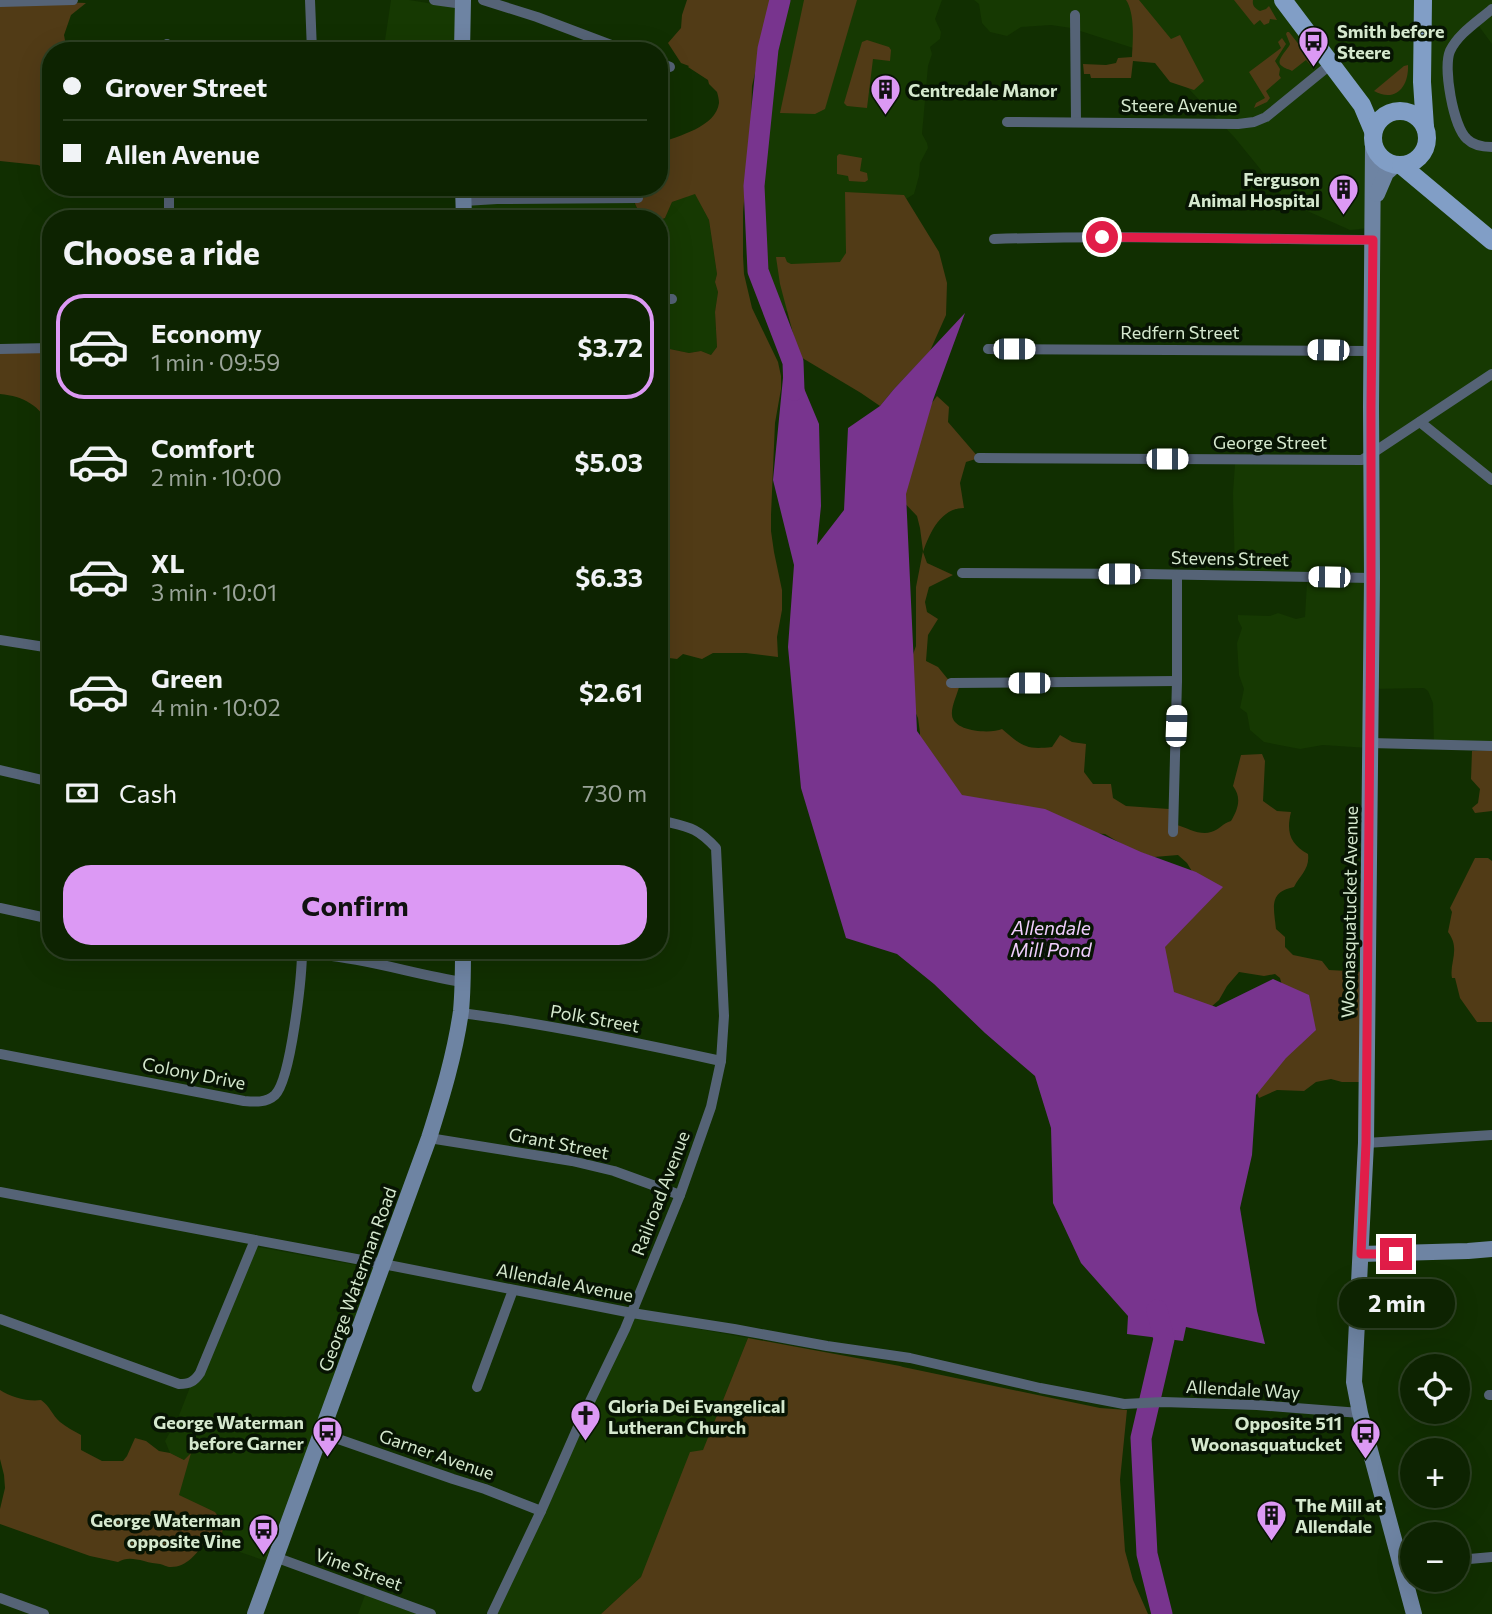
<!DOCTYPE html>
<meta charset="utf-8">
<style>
body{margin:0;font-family:Commissioner,sans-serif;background:#1b2f10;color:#f1f3f6;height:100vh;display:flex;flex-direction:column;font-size:26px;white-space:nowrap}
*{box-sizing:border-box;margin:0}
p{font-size:23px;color:#9aa499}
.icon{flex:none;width:38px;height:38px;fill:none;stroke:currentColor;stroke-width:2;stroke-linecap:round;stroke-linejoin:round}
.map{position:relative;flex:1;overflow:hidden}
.drawer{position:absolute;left:42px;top:210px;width:626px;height:749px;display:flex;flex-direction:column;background:#0d2301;border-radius:28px;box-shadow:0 7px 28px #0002,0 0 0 2px #2d4023}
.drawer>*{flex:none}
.top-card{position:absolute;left:42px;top:42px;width:626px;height:154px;border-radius:28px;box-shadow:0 7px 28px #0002,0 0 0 2px #2d4023;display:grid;align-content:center;height:154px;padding:0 21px;background:#0d2301}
.controls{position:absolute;left:1400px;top:1354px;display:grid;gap:14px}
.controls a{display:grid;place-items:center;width:70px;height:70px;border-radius:50%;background:#0d2301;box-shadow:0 7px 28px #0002,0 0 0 2px #2d4023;font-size:35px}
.end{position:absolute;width:32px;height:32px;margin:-16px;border:9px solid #e11d48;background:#fff;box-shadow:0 0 0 4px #fff}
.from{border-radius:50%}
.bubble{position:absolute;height:49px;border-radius:24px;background:#0d2301;box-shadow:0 7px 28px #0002,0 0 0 2px #2d4023;font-size:23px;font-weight:700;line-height:49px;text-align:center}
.car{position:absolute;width:21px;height:42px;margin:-21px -10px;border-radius:9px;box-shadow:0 0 5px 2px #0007;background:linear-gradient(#fff 24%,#345 0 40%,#fff 0 76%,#345 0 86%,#fff 0)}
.top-card b{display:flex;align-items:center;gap:24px;height:66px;font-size:26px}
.top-card b+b{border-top:2px solid #2d4023}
.top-card i{width:18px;height:18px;background:#f1f3f6}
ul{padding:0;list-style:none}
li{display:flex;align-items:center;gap:21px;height:105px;margin:0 14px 10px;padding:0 7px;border:4px solid transparent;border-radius:28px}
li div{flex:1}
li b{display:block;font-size:26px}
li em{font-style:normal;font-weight:700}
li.on{border-color:#dc99f4}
li>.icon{width:63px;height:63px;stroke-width:1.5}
h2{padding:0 21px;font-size:32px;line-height:84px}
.pay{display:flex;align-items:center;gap:18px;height:77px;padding:0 21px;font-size:26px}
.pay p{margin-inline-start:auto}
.primary-button{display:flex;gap:14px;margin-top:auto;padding:14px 21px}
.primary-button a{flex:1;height:80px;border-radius:28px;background:#dc99f4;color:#111;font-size:28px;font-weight:700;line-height:80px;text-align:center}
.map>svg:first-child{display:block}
</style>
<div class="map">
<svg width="1492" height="1614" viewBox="0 0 1492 1614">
<rect width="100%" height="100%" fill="#112f01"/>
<g fill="#163902">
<path d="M 391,0 L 409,0 L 465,9 L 467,51 L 407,51 L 384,47 Z"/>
<path d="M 788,0 L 942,0 L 935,19 L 941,32 L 940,39 L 930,47 L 932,54 L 928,66 L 922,134 L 927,143 L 928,148 L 920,163 L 919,176 L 914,194 L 906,199 L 789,312 L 767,305 L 757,251 L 759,198 L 774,78 L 775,58 L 783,26 Z"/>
<path d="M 974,0 L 1492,0 L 1492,44 L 1478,25 L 1450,53 L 1459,130 L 1492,151 L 1492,750 L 1434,748 L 1433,703 L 1428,691 L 1424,688 L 1371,689 L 1368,748 L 1323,745 L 1300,749 L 1264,742 L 1250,730 L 1247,713 L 1240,708 L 1244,689 L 1239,675 L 1237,643 L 1242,628 L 1238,620 L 1238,615 L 1270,616 L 1278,613 L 1296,619 L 1305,617 L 1307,582 L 1305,580 L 1235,577 L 1233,493 L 1235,464 L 1370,459 L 1369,228 L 1350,230 L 1287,202 L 1235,138 L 1158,56 L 1071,28 L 1051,25 L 1021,27 L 1007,36 L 990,32 L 982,23 L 979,4 Z"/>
<path d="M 463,187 L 537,187 L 538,197 L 634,203 L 644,219 L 462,219 Z"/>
<path d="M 695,193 L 709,220 L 717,274 L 715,282 L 718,292 L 715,312 L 717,347 L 711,355 L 701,351 L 689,353 L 660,347 L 660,220 L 665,218 L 672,202 Z"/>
<path d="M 253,1247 L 258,1247 L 377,1269 L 272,1563 L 222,1546 L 220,1542 L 224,1524 L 215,1512 L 178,1495 L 190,1454 L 184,1460 L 170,1453 L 165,1441 L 178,1418 L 192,1382 Z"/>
<path d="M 633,1317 L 748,1338 L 703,1451 L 641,1577 L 601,1614 L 492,1614 Z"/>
<path d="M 365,1595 L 421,1614 L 358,1614 Z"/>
</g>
<g fill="#513b16">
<path d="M 0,0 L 86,3 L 71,15 L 64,35 L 67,51 L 51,51 L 51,171 L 38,165 L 0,161 Z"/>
<path d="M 687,0 L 772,0 L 752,86 L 751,126 L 743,212 L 743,256 L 744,274 L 752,308 L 778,362 L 781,376 L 781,389 L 775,423 L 771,515 L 771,531 L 774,552 L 782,590 L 782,610 L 777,637 L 778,657 L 746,653 L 713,653 L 702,659 L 683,654 L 677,659 L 669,658 L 660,653 L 660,347 L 689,353 L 701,351 L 711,355 L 717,347 L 715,312 L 718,292 L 715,282 L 717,274 L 709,220 L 695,194 L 672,202 L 665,218 L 660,220 L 660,219 L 644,219 C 637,208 630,200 636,187 L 660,187 L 660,143 C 678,136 716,127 719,103 C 719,99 718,96 717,92 L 709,84 L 708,80 L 688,67 L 689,66 L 681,63 L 668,43 L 681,28 L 682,15 Z"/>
<path d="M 804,0 L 857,0 L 825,109 L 815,114 L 780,113 Z"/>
<path d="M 1126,0 L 1139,0 L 1171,39 L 1180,35 L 1204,81 L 1194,90 L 1170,82 L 1155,63 L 1133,61 L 1131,78 L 1091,78 L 1090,74 L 1084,74 L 1083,64 L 1106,65 L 1116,63 L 1118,58 L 1132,57 C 1133,41 1135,13 1126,0 Z"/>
<path d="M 1234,0 L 1253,0 C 1252,6 1255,8 1260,11 L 1266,9 L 1269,6 L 1277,20 L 1270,19 L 1269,23 L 1264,25 L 1260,20 L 1254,25 Z"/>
<path d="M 1287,32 L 1289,32 L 1315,65 L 1313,68 L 1306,60 L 1292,71 C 1289,69 1285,69 1282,66 C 1274,61 1288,50 1290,44 L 1286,34 Z"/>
<path d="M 1282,38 L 1286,44 L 1275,61 L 1280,69 L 1279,75 L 1281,78 L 1266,91 L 1270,98 L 1267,102 L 1254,108 L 1256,103 L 1265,98 L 1249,72 L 1281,48 L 1278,42 Z"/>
<path d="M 867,40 L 889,47 L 891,50 L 890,61 L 873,59 L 867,108 L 847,106 L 844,103 L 862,42 Z"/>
<path d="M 1408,65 C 1409,87 1395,103 1374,91 L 1404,66 Z"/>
<path d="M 839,154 L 862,158 L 860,171 L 867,173 L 868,180 L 865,182 L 849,181 L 848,176 L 837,174 L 837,156 Z"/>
<path d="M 845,192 L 904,195 L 939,252 L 947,283 L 946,315 L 930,351 L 894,389 L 880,406 L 861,393 L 799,356 L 780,284 L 776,257 L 785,257 L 787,262 L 791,264 L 840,262 L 846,253 Z"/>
<path d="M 51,349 L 51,427 C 40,406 24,396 0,394 L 0,350 Z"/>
<path d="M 937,396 L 949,407 L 948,422 L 979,458 L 966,462 L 960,483 L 964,508 C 941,508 930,532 923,552 L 927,563 L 953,575 L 929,587 L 925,602 L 927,612 L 938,619 L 928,635 L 926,661 L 938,667 L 951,683 L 959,687 C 957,695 951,707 952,715 C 953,732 991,734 1002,729 C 1022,746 1025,750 1052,747 L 1060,735 L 1072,742 L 1086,744 L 1084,772 L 1093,784 L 1111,784 L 1113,798 L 1126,806 L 1169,809 L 1177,825 C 1187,828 1201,836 1211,832 C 1219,830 1223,823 1231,821 C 1238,809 1242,798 1233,786 L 1241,755 L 1262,754 L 1265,761 L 1263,801 L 1277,811 L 1291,812 C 1286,832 1290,844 1308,854 C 1310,869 1300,875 1294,887 C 1268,892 1274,908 1276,929 L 1285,937 L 1285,947 L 1293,955 L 1322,961 L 1329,970 L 1365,972 L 1362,1082 L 1342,1082 L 1331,1079 L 1316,1082 L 1304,1091 L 1277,1090 L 1259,1098 L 1257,1093 L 1283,989 L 1280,978 L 1275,974 L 1264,976 L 1239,972 L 1227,986 L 1219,1000 L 1203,1014 L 1178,1011 L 1152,950 L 1196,878 L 1187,863 L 1178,855 L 1154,857 L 1130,849 L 1105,834 L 983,825 L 919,748 L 920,733 L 918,718 L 908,696 L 907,671 L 916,646 L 916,587 L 923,551 L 920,528 L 917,516 L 896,494 L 926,411 Z"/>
<path d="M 1492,750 L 1492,811 L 1475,813 L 1472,808 L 1478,803 L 1480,789 L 1471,779 L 1472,751 Z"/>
<path d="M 1475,858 L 1488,858 L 1492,861 L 1492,1022 L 1477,1022 L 1460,998 L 1455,978 L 1452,978 C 1449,963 1461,949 1448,932 L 1452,912 L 1450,908 Z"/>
<path d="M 748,1338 L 900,1366 L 903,1367 L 1100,1408 L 1127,1410 L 1120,1480 L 1125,1551 L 1133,1580 L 1148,1614 L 601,1614 L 641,1577 L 690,1452 L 703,1450 Z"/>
<path d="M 0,1390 C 11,1397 28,1402 41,1400 C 50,1406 52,1415 60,1422 C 66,1427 74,1431 81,1435 L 81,1450 L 102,1461 L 123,1461 L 127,1456 L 135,1438 L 146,1441 L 159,1451 L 170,1453 L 184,1460 L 191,1453 L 179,1495 L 215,1512 L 224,1524 L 220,1542 L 205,1542 C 197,1553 187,1567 171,1567 C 166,1567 165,1565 160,1564 C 155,1563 150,1563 144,1561 C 134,1559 127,1557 118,1562 L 90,1556 L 0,1524 L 0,1509 L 5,1488 L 4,1475 L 0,1459 Z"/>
</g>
<path fill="#78348e" d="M 965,313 L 933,400 L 906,494 L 917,731 L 962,795 L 1045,809 L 1141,852 L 1196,872 L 1223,887 L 1165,947 L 1174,992 L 1216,1007 L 1273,979 L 1309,995 L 1316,1030 L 1286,1058 L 1256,1095 L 1252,1155 L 1240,1208 L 1257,1311 L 1265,1344 L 1186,1327 L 1183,1341 L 1127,1334 L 1128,1316 L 1081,1263 L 1053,1203 L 1051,1128 L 1035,1076 L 985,1033 L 934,984 L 897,954 L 846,938 L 801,788 L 788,647 L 794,565 L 773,480 L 783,378 L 793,362 L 819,424 L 821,506 L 817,545 L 844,510 L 848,428 L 880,406 L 894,389 Z"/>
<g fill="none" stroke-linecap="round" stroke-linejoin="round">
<g stroke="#78348e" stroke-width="21">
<path d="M 780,0 L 768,49 L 754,186 L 758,271 L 793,362 L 794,390"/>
<path d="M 1157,1310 L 1164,1339 L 1141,1438 L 1147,1554 L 1162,1614"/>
</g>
<g stroke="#556376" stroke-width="10">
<path d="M 310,0 L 312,51"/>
<path d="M 434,0 L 463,4"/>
<path d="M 483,0 L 537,17 L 627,51"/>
<path d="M 0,2 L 73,0"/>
<path d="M 1492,9 C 1477,22 1458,34 1450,51 C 1443,68 1453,126 1467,139 C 1474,146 1483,147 1492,147"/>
<path d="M 1075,15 L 1076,122"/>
<path d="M 167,44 L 167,51"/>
<path d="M 660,63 L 670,67"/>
<path d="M 1007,122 L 1238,124 L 1254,122 L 1266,117 L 1331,64"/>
<path d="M 464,201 L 497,199 L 638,198"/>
<path d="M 169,219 L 169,187"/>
<path d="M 994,239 C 1120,235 1246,239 1373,240"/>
<path d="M 660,299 L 672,299"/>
<path d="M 0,349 L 51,348"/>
<path d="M 988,349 L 1371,351"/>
<path d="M 1420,422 L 1492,480"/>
<path d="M 979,458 L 1362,460 L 1492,374"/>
<path d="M 962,573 L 1145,574 L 1372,578"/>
<path d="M 0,640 L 51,648"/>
<path d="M 951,683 L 1177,681"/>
<path d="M 1370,743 L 1492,746"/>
<path d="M 0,770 L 51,782"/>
<path d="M 1173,832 L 1177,681 L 1177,575"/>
<path d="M 0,908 L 51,919"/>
<path d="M 252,950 C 276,954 300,953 323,955 C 369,959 417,975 463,982"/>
<path d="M 461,1013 C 548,1024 635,1042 721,1061"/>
<path d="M 0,1054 L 244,1101 C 255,1102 266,1103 275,1095 C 291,1079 302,976 302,950"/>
<path d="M 429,1138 L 572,1161 L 614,1171 L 680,1195"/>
<path d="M 1366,1143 L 1492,1135"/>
<path d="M 0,1192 L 383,1264 L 632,1313 L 734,1329 L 827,1346 L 910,1358 L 1040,1388 L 1124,1404 L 1163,1402 L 1257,1405 L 1360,1413"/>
<path d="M 0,1319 L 179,1384 C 189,1384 194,1382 200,1373 L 255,1240"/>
<path d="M 477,1387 L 513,1290"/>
<path d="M 1489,1395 L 1492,1395"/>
<path d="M 321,1433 L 453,1479 L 485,1489 L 541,1511"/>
<path d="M 275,1557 L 431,1614"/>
<path d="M 1458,1560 L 1492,1557"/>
<path d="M 0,1598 L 44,1614"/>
<path d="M 492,1614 L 541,1511 L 581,1420 L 625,1329 L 680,1195 L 711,1107 L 721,1061 L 724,1016 L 716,848 C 696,826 687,827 660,820"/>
</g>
<g stroke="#6e84a3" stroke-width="16">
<path d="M 462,51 L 463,0"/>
<path d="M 1373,145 L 1371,407 L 1372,578 L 1366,1143 L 1354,1382 L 1360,1413 L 1414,1614"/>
<path d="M 463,187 L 464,219"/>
<path d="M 1377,194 L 1386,173 L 1395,165"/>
<path d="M 1361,1254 L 1468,1251 L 1492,1249"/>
<path d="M 255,1614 L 429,1138 C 442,1097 455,1054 461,1011 C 463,990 463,971 463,950"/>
</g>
<g stroke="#819ec6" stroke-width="18">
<path d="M 1283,0 L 1362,105 L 1373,131"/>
<path d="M 1423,0 L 1422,82 L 1425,127"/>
<circle cx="1400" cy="138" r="27"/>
<path d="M 1401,165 L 1492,241"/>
</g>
</g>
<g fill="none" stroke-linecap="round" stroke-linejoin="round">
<path stroke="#e11d48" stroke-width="9" d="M 1102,237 L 1373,240 L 1371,407 L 1371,605 L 1366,1143 L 1361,1254 L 1396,1254"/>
</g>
<defs>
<symbol id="bus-pin" viewBox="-11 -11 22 30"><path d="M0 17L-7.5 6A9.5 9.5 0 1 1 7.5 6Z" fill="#dc99f4" stroke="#071403"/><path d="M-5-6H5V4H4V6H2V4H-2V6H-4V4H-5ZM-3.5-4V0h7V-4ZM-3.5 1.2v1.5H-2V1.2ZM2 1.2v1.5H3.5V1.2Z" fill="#111"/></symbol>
<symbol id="building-pin" viewBox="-11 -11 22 30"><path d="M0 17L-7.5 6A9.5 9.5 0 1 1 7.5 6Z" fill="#dc99f4" stroke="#071403"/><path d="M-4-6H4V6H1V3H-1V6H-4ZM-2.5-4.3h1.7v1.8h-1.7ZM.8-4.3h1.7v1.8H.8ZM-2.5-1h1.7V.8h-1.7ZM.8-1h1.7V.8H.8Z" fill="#111"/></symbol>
<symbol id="church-pin" viewBox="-11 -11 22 30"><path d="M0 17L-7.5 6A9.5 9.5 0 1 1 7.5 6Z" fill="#dc99f4" stroke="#071403"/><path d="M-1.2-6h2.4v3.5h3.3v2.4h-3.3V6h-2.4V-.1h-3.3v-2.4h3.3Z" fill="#111"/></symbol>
</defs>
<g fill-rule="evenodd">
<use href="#bus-pin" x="1296" y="24" width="35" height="47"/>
<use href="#building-pin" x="868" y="72" width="35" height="47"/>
<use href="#building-pin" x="1326" y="172" width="35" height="47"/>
<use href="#church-pin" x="568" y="1398" width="35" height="47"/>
<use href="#bus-pin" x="310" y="1414" width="35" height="47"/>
<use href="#bus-pin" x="1348" y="1416" width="35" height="47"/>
<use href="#building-pin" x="1254" y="1498" width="35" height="47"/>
<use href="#bus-pin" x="246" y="1512" width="35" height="47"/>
</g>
<g text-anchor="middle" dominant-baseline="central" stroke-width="7" stroke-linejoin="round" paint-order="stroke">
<g font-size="18" font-weight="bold" fill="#d5e8ce" stroke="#071403" text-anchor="start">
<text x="1337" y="31">Smith before<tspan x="1337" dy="21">Steere</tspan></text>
<text x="908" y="90">Centredale Manor</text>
<text x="1320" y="179" text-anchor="end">Ferguson<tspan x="1320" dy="21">Animal Hospital</tspan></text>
<text x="608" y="1406">Gloria Dei Evangelical<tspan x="608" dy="21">Lutheran Church</tspan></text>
<text x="304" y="1422" text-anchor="end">George Waterman<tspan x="304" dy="21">before Garner</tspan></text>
<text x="1342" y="1423" text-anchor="end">Opposite 511<tspan x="1342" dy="21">Woonasquatucket</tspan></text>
<text x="1295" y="1505">The Mill at<tspan x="1295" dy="21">Allendale</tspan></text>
<text x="241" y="1520" text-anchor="end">George Waterman<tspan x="241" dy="21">opposite Vine</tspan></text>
</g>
<g font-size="18" fill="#d5e8ce" stroke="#071403">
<text x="1179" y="105">Steere Avenue</text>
<text x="1180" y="332">Redfern Street</text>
<text x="1270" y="442">George Street</text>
<text transform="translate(1230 558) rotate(1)">Stevens Street</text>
<text transform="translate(1349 912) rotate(-89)">Woonasquatucket Avenue</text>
<text transform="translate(595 1018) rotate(10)">Polk Street</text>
<text transform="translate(194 1073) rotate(11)">Colony Drive</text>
<text transform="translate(559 1143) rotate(11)">Grant Street</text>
<text transform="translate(660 1193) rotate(-69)">Railroad Avenue</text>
<text transform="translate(357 1279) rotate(-70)">George Waterman Road</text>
<text transform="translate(565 1282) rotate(11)">Allendale Avenue</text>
<text transform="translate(1243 1389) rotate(3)">Allendale Way</text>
<text transform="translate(437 1454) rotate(19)">Garner Avenue</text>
<text transform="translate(359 1569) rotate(20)">Vine Street</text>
</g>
<g font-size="19" font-style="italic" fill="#f1cffe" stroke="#071403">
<text x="1051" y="927">Allendale<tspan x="1051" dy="22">Mill Pond</tspan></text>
</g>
</g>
</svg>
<div class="controls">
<a><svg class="icon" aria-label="locate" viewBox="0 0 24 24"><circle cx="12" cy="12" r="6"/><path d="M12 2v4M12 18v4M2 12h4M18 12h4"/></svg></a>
<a>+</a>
<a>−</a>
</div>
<i class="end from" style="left:1102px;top:237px"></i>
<i class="end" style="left:1396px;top:1254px"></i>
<div class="bubble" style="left:1339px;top:1279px;width:116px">2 min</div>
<i class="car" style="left:1014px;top:349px;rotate:90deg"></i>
<i class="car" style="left:1328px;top:350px;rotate:271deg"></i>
<i class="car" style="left:1167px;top:459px;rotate:90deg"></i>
<i class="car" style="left:1119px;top:574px;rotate:270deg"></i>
<i class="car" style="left:1329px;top:577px;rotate:271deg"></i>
<i class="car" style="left:1029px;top:683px;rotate:270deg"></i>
<i class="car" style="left:1176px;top:726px;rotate:2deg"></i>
<div class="top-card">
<b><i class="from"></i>Grover Street</b>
<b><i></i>Allen Avenue</b>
</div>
<section class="drawer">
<h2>Choose a ride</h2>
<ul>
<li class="on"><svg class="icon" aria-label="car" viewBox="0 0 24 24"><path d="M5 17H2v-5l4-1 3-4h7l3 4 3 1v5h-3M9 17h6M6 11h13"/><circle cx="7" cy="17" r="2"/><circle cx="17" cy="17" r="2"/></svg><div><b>Economy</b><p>1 min · 09:59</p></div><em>$3.72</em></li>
<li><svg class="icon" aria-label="car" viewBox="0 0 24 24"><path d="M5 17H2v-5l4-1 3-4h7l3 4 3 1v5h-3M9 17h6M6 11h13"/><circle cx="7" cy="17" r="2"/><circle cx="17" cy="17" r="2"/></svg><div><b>Comfort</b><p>2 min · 10:00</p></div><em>$5.03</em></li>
<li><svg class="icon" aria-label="car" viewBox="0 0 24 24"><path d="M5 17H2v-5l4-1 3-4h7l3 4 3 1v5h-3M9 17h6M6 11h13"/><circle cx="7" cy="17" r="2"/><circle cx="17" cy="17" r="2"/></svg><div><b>XL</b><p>3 min · 10:01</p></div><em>$6.33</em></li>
<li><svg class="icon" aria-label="car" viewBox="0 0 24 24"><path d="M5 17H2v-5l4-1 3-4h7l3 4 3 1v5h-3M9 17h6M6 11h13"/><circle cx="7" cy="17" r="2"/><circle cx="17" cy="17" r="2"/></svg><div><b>Green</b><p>4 min · 10:02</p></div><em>$2.61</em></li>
</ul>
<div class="pay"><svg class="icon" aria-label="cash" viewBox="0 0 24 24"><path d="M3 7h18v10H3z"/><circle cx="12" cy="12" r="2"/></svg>Cash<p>730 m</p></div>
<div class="primary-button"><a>Confirm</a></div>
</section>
</div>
